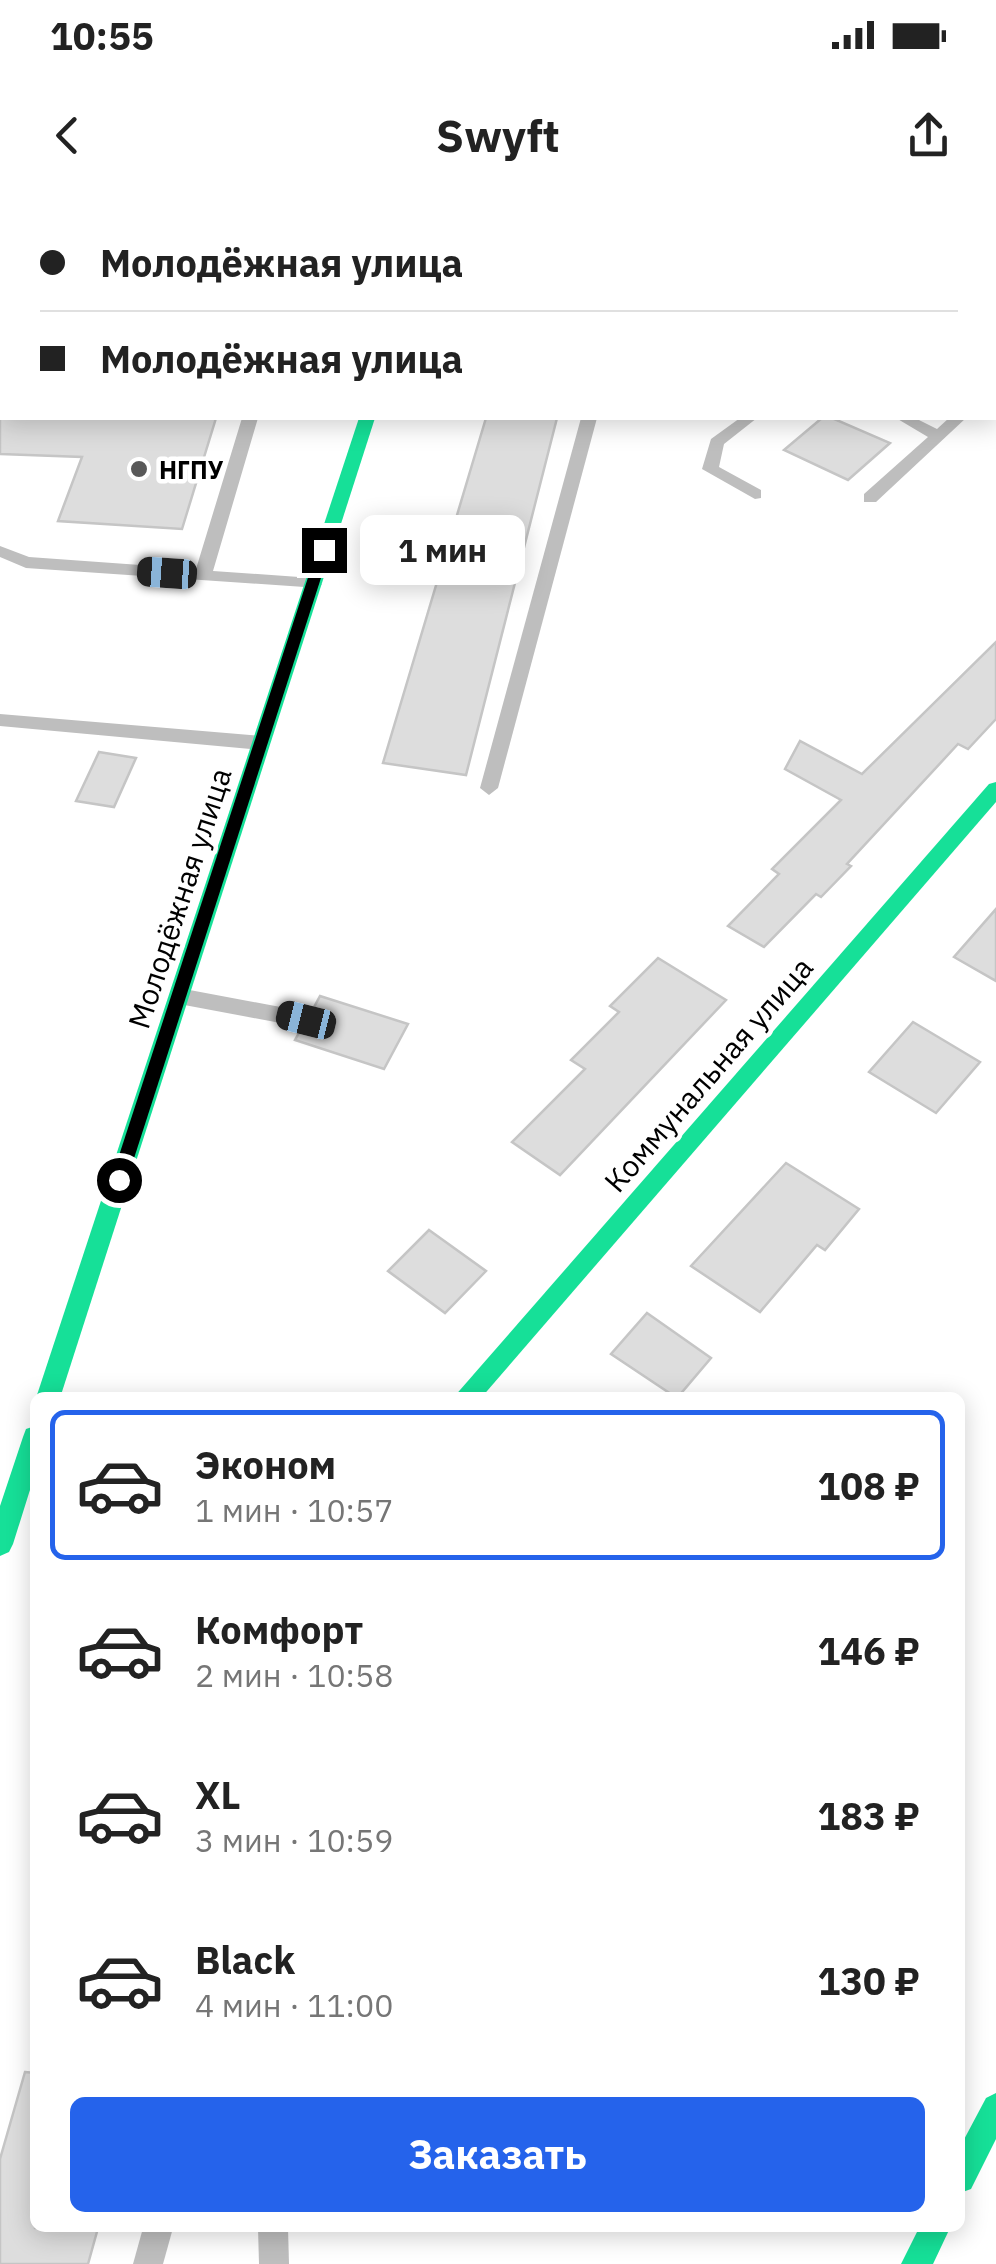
<!DOCTYPE html>
<html lang="ru">
<meta charset="utf-8">
<style>
body{margin:0;font-family:"IBM Plex Sans",sans-serif;background:#f2f2f2;color:#222;height:100vh;display:flex;flex-direction:column;font-size:38px;white-space:nowrap}
*{box-sizing:border-box;margin:0}
p{font-size:32px;color:#767676}
.icon{flex:none;width:55px;height:55px;fill:none;stroke:currentColor;stroke-width:2;stroke-linecap:round;stroke-linejoin:round}
.map{position:relative;flex:1;overflow:hidden}
.panel{position:absolute;left:30px;top:1192px;width:935px;height:840px;display:flex;flex-direction:column;background:#fff;border-radius:15px;box-shadow:0 5px 25px #0003}
.panel>*{flex:none}
.guide{position:absolute;left:0px;top:0px;width:998px;height:220px;box-shadow:0 5px 25px #0003;display:grid;align-content:center;height:220px;padding:0 40px;background:#fff}
.end{position:absolute;width:45px;height:45px;margin:-22px;border:12px solid #000;background:#fff;box-shadow:0 0 0 5px #fff}
.from{border-radius:50%}
.bubble{position:absolute;height:70px;border-radius:15px;background:#fff;box-shadow:0 5px 25px #0003;font-size:32px;font-weight:800;line-height:70px;text-align:center}
.car{position:absolute;width:30px;height:60px;margin:-30px -15px;border-radius:12px;box-shadow:0 0 8px 2px #0007;background:linear-gradient(#222 24%,#8ab4d8 0 40%,#222 0 76%,#8ab4d8 0 86%,#222 0)}
.guide b{display:flex;align-items:center;gap:35px;height:95px;font-size:38px}
.guide b+b{border-top:2px solid #e0e0e0}
.guide i{width:25px;height:25px;background:#222}
ul{padding:18px 0 0;list-style:none}
li{display:flex;align-items:center;gap:30px;height:150px;margin:0 20px 15px;padding:0 20px;border:5px solid transparent;border-radius:15px}
li div{flex:1}
li b{display:block;font-size:38px}
li em{font-style:normal;font-weight:800}
li.selected{border-color:#2563eb}
li>.icon{width:90px;height:90px;stroke-width:1.5}
.button{display:flex;gap:20px;margin-top:auto;padding:20px 40px}
.button a{flex:1;height:115px;border-radius:15px;background:#2563eb;color:#fff;font-size:40px;font-weight:800;line-height:115px;text-align:center}
.status{display:flex;justify-content:space-between;align-items:center;height:70px;padding:0 50px;background:#fff;direction:ltr}
.status svg{height:28px;fill:currentColor}
header{display:flex;justify-content:space-between;align-items:center;height:130px;padding:0 40px;background:#fff;font-size:45px;font-weight:800}
.map>svg:first-child{display:block}
</style>
<div class="status"><b>10:55</b><svg viewBox="0 0 49 12"><path d="M0 12V9h3v3zM5 12V6h3v6zM10 12V3h3v9zM15 12V0h3v12zM26 1h20v11H26zM47 4h2v5h-2z"/></svg></div>
<header><svg class="icon" aria-label="back" viewBox="0 0 24 24"><path d="M15 5l-7 7 7 7"/></svg>Swyft<svg class="icon" aria-label="share" viewBox="0 0 24 24"><path d="M12 15V3M7 8l5-5 5 5M5 13v7h14v-7"/></svg></header>
<div class="map">
<svg width="996" height="2064" viewBox="0 0 996 2064">
<rect width="100%" height="100%" fill="#fff"/>
<g fill="#ddd" stroke="#c5c5c5" stroke-width="2.5">
<path d="M 0,218 L 216,218 L 182,329 L 58,321 L 82,257 L 0,254 Z"/>
<path d="M 486,218 L 557,218 L 466,575 L 383,563 Z"/>
<path d="M 822,218 L 832,218 L 890,243 L 848,280 L 784,250 Z"/>
<path d="M 996,442 L 996,519 L 968,549 L 958,544 L 847,664 L 851,666 L 821,697 L 816,694 L 764,747 L 728,726 L 779,674 L 772,669 L 841,600 L 785,569 L 800,541 L 862,574 Z"/>
<path d="M 99,552 L 136,558 L 114,607 L 76,601 Z"/>
<path d="M 996,709 L 996,781 L 954,757 Z"/>
<path d="M 658,758 L 726,800 L 560,975 L 512,942 L 585,869 L 571,860 L 619,812 L 610,806 Z"/>
<path d="M 320,796 L 408,824 L 384,869 L 295,840 L 300,831 L 309,831 L 319,823 L 319,817 L 312,811 Z"/>
<path d="M 913,822 L 980,862 L 936,913 L 869,872 Z"/>
<path d="M 786,963 L 859,1009 L 825,1050 L 817,1045 L 760,1112 L 691,1066 Z"/>
<path d="M 429,1030 L 486,1071 L 445,1113 L 388,1071 Z"/>
<path d="M 647,1113 L 711,1158 L 677,1198 L 611,1154 Z"/>
<path d="M 25,1872 L 35,1873 L 35,2028 L 98,2028 L 88,2064 L 0,2064 L 0,1959 Z"/>
</g>
<g fill="none" stroke-linecap="round" stroke-linejoin="round">
<g fill="#bebebe" fill-rule="evenodd">
<path d="M 617,0 L 656,0 L 657,2 L 619,2 Z"/>
<rect x="721" y="0" width="14" height="2"/>
<path d="M 242,218 L 258,218 L 213,371 L 313,378 L 322,384 L 319,388 L 26,368 L 0,357 L 0,346 L 29,357 L 196,369 Z"/>
<path d="M 581,218 L 597,218 L 498,588 L 489,595 L 480,588 Z"/>
<path d="M 740,218 L 757,218 L 724,244 L 719,267 L 761,290 L 761,298 L 755,299 L 702,269 L 711,239 Z"/>
<path d="M 896,218 L 915,218 L 937,229 L 949,218 L 966,218 L 876,302 L 864,302 L 864,294 L 928,237 Z"/>
<path d="M 0,514 L 261,536 L 270,543 L 261,550 L 0,526 Z"/>
<path d="M 179,788 L 307,812 L 317,820 L 307,828 L 179,804 L 169,796 Z"/>
<path d="M 143,2028 L 173,2028 L 163,2064 L 133,2064 Z"/>
<path d="M 258,2028 L 288,2028 L 289,2064 L 259,2064 Z"/>
</g>
<g fill="#16e098" fill-rule="evenodd">
<path d="M 359,218 L 375,218 L 60,1198 L 36,1198 Z"/>
<path d="M 996,582 L 996,602 L 481,1198 L 453,1198 L 989,584 Z"/>
<path d="M 35,1226 L 35,1274 L 13,1344 L 9,1352 L 0,1356 L 0,1306 L 23,1237 L 26,1229 Z"/>
<path d="M 996,1893 L 996,1939 L 971,1989 L 960,1993 L 960,1947 L 986,1898 Z"/>
<path d="M 919,2028 L 950,2028 L 933,2064 L 901,2064 Z"/>
</g>
</g>
<path fill="#000" d="M 324,347 L 330,350 L 127,980 L 119,987 L 111,980 L 317,350 Z"/>
<circle fill="#595959" stroke="#fff" stroke-width="4" cx="139" cy="269" r="10"/>
<g text-anchor="middle" dominant-baseline="central" stroke-width="9" stroke-linejoin="round" paint-order="stroke">
<g font-size="25" font-weight="bold" fill="#000" stroke="#fff" text-anchor="start">
<text x="159" y="269">НГПУ</text>
</g>
<g font-size="30" fill="#000" stroke="#fff">
<text transform="translate(179 698) rotate(-72)">Молодёжная улица</text>
<text transform="translate(708 874) rotate(-49)">Коммунальная улица</text>
</g>
</g>
</svg>
<i class="end from" style="left:119px;top:980px"></i>
<i class="end" style="left:324px;top:350px"></i>
<div class="bubble" style="left:360px;top:315px;width:165px">1 мин</div>
<i class="car" style="left:167px;top:373px;rotate:274deg"></i>
<i class="car" style="left:306px;top:820px;rotate:284deg"></i>
<div class="guide">
<b><i class="from"></i>Молодёжная улица</b>
<b><i></i>Молодёжная улица</b>
</div>
<section class="panel">
<ul>
<li class="selected"><svg class="icon" aria-label="car" viewBox="0 0 24 24"><path d="M5 17H2v-5l4-1 3-4h7l3 4 3 1v5h-3M9 17h6M6 11h13"/><circle cx="7" cy="17" r="2"/><circle cx="17" cy="17" r="2"/></svg><div><b>Эконом</b><p>1 мин · 10:57</p></div><em>108 ₽</em></li>
<li><svg class="icon" aria-label="car" viewBox="0 0 24 24"><path d="M5 17H2v-5l4-1 3-4h7l3 4 3 1v5h-3M9 17h6M6 11h13"/><circle cx="7" cy="17" r="2"/><circle cx="17" cy="17" r="2"/></svg><div><b>Комфорт</b><p>2 мин · 10:58</p></div><em>146 ₽</em></li>
<li><svg class="icon" aria-label="car" viewBox="0 0 24 24"><path d="M5 17H2v-5l4-1 3-4h7l3 4 3 1v5h-3M9 17h6M6 11h13"/><circle cx="7" cy="17" r="2"/><circle cx="17" cy="17" r="2"/></svg><div><b>XL</b><p>3 мин · 10:59</p></div><em>183 ₽</em></li>
<li><svg class="icon" aria-label="car" viewBox="0 0 24 24"><path d="M5 17H2v-5l4-1 3-4h7l3 4 3 1v5h-3M9 17h6M6 11h13"/><circle cx="7" cy="17" r="2"/><circle cx="17" cy="17" r="2"/></svg><div><b>Black</b><p>4 мин · 11:00</p></div><em>130 ₽</em></li>
</ul>
<div class="button"><a>Заказать</a></div>
</section>
</div>
